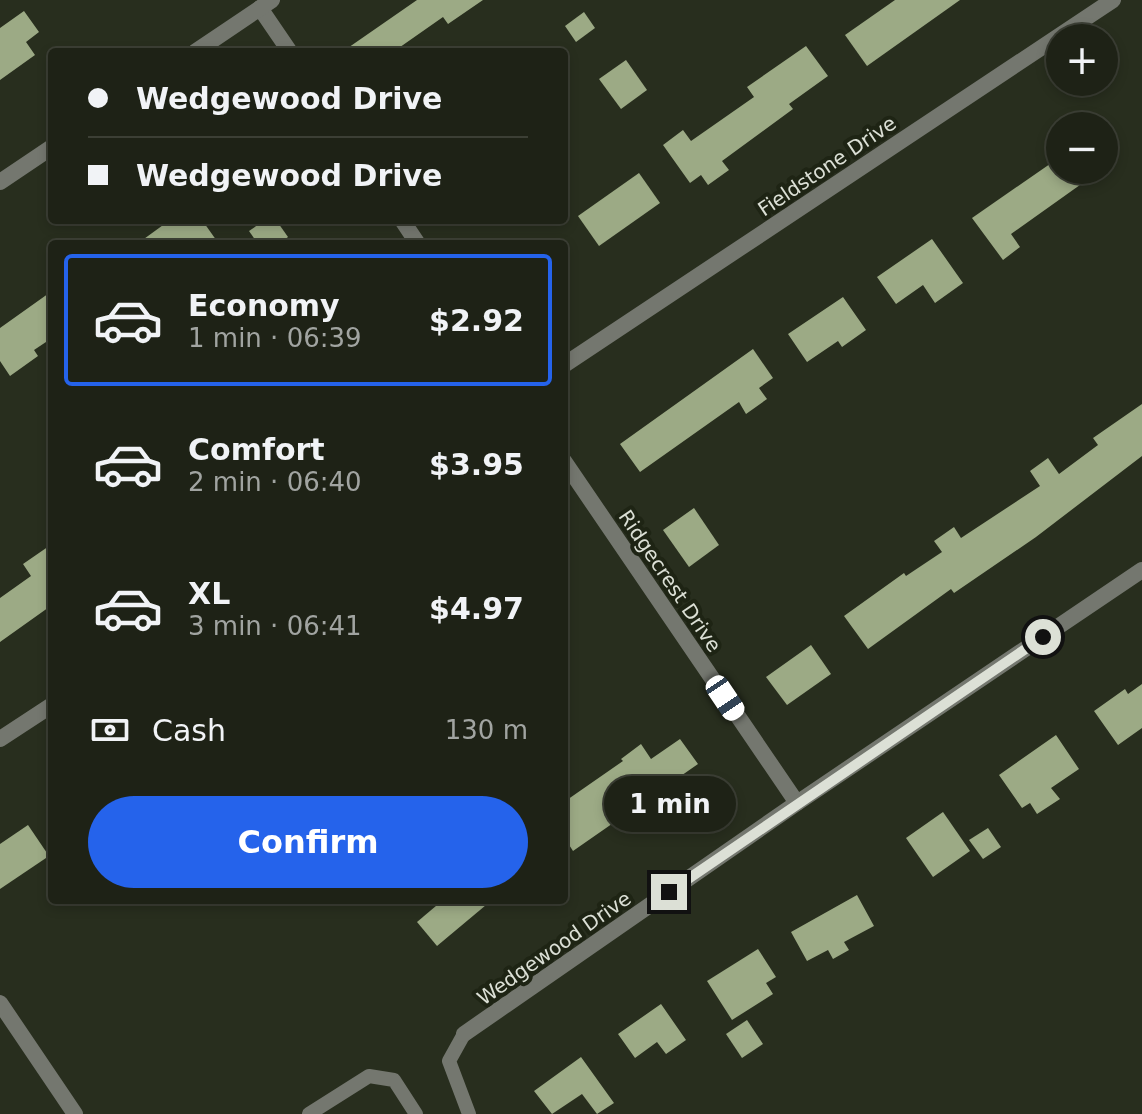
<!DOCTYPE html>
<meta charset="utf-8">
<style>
body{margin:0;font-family:"DejaVu Sans",sans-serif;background:#2b2f23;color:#f1f3f6;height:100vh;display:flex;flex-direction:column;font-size:30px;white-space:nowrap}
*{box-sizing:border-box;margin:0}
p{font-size:26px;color:#a1a4a1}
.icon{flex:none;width:44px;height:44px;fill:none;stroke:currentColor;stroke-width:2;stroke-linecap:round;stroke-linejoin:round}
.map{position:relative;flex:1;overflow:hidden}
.details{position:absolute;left:48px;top:240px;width:520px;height:664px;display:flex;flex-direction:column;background:#1e2216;border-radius:8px;box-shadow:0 4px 12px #0003,0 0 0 2px #3c3f35}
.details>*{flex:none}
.banner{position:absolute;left:48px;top:48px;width:520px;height:176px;border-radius:8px;box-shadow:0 4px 12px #0003,0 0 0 2px #3c3f35;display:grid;align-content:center;height:176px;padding:0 40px;background:#1e2216}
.tools{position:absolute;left:1046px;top:24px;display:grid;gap:16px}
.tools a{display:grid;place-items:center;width:72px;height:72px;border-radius:50%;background:#1e2216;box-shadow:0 4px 12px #0003,0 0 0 2px #3c3f35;font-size:40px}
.end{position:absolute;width:36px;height:36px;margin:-18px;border:10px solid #dce0d6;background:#111;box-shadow:0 0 0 4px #111}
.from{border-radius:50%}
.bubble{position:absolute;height:56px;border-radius:28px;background:#1e2216;box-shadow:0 4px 12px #0003,0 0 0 2px #3c3f35;font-size:26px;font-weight:700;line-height:56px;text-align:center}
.car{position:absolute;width:24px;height:48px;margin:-24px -12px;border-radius:10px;box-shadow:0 0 6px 2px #0007;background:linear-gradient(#fff 24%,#345 0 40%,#fff 0 76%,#345 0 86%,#fff 0)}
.banner b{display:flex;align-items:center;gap:28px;height:76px;font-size:30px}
.banner b+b{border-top:2px solid #3c3f35}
.banner i{width:20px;height:20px;background:#f1f3f6}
ul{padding:14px 0 0;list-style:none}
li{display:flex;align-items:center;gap:24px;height:132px;margin:0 16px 12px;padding:0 24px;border:4px solid transparent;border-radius:8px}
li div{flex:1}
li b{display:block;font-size:30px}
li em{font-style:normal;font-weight:700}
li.current{border-color:#2563eb}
li>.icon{width:72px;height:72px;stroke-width:1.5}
.pay{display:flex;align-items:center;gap:20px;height:88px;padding:0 40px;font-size:30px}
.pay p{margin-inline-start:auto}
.cta{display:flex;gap:16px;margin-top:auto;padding:16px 40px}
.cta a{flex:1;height:92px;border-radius:48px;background:#2563eb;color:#fff;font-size:32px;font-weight:700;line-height:92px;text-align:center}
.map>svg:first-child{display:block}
</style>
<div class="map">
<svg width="1142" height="1114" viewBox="0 0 1142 1114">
<rect width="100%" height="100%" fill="#282e1e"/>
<g fill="#9caa85">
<path d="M 417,0 L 483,0 L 448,24 L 443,17 L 393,52 L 342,52 Z"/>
<path d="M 895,0 L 960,0 L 867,66 L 845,35 Z"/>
<path d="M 24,11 L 39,32 L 26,42 L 35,55 L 0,80 L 0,28 Z"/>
<path d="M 584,12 L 595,28 L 576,42 L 565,26 Z"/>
<path d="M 806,46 L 828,76 L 789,104 L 793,109 L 722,161 L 729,170 L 708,185 L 701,175 L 690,183 L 663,145 L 683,130 L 691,141 L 754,97 L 747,87 Z"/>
<path d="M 626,60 L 647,90 L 621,109 L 599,79 Z"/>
<path d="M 1060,157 L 1060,170 L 1101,170 L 1011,234 L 1020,247 L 1003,260 L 972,218 Z"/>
<path d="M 639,173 L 660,203 L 599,246 L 578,216 Z"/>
<path d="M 170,220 L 202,220 L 219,244 L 137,244 Z"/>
<path d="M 265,220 L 276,220 L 288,237 L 279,244 L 258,244 L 249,231 Z"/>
<path d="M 932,239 L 963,283 L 935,303 L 923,285 L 896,304 L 877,277 Z"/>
<path d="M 52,291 L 52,338 L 34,350 L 38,356 L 10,376 L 0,361 L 0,328 Z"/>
<path d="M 843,297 L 866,330 L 842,347 L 838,341 L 807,362 L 788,334 Z"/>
<path d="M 753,349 L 773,378 L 759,388 L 767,399 L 746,414 L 739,402 L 640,472 L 620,444 Z"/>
<path d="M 1142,404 L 1142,456 L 1036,537 L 954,593 L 951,589 L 868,649 L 844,616 L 904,573 L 906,576 L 942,552 L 934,541 L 954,527 L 961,538 L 1040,486 L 1030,471 L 1048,458 L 1059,474 L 1098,445 L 1093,438 Z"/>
<path d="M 694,508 L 719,545 L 689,567 L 663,530 Z"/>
<path d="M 52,544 L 52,605 L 0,642 L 0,598 L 31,576 L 23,564 Z"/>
<path d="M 811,645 L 831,674 L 787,705 L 766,677 Z"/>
<path d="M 1142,684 L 1142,728 L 1118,745 L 1094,711 L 1125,689 L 1128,694 Z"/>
<path d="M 1056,735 L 1079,769 L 1051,788 L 1060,799 L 1037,814 L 1030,803 L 1022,808 L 999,775 Z"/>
<path d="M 680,739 L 698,764 L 573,851 L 564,837 L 564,802 L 623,761 L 621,759 L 641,744 L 651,759 Z"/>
<path d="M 943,812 L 970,851 L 933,877 L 906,838 Z"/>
<path d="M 28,825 L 49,856 L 0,889 L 0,844 Z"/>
<path d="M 988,828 L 1001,847 L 983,859 L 969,840 Z"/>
<path d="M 857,895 L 874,926 L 844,942 L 849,950 L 833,959 L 828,950 L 807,961 L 791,932 Z"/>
<path d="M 443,900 L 492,900 L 437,946 L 417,922 Z"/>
<path d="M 758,949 L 776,977 L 766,983 L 773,994 L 732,1020 L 707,981 Z"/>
<path d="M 661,1004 L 686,1040 L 666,1054 L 657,1042 L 635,1058 L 618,1034 Z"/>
<path d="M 747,1020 L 763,1044 L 742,1058 L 726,1034 Z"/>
<path d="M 581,1057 L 614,1103 L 597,1114 L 582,1094 L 552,1114 L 534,1091 Z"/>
</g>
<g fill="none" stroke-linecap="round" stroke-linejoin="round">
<g stroke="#74776f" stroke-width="14">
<path d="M 464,1034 L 449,1061 L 469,1114"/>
<path d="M 309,1114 L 369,1076 L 394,1080 L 416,1114"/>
</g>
<g stroke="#74776f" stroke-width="16">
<path d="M 260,8 L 290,52"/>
<path d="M 195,52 L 272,0"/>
<path d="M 0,182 L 52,147"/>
<path d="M 402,220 L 418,244"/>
<path d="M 564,365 L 1113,0"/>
<path d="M 564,461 L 797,803"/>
<path d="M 0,739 L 52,705"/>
<path d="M 0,1003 L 75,1114"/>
<path d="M 464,1034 L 797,803 L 1142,570"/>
</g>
</g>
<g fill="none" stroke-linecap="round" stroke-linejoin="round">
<path stroke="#dce0d6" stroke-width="10" d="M 669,892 L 1043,637"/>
</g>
<g text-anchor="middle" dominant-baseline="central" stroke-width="8" stroke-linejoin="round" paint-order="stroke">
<g font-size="20" fill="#dce0d6" stroke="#1e2414">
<text transform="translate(827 166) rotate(-34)">Fieldstone Drive</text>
<text transform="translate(670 581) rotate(56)">Ridgecrest Drive</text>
<text transform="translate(554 948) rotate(-35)">Wedgewood Drive</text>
</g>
</g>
</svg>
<div class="tools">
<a>+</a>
<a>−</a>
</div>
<i class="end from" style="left:1043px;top:637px"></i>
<i class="end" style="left:669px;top:892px"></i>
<div class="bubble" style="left:604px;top:776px;width:132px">1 min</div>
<i class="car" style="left:725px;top:698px;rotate:146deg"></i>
<div class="banner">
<b><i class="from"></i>Wedgewood Drive</b>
<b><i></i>Wedgewood Drive</b>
</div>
<section class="details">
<ul>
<li class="current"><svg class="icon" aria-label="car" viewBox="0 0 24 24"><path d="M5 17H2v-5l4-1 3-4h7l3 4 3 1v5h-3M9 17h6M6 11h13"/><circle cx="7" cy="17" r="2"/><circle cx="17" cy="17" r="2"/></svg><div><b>Economy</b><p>1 min · 06:39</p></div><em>$2.92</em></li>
<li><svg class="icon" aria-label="car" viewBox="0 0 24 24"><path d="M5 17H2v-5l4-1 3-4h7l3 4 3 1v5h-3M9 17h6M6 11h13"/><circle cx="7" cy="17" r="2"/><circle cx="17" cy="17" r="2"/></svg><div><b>Comfort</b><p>2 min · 06:40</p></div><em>$3.95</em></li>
<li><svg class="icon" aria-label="car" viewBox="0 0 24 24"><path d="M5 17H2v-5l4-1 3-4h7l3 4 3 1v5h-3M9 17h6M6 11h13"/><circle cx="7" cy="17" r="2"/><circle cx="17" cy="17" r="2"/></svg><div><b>XL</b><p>3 min · 06:41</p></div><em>$4.97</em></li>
</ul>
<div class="pay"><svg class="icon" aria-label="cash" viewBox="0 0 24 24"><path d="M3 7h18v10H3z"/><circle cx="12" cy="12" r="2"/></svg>Cash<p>130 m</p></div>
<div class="cta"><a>Confirm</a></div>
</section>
</div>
